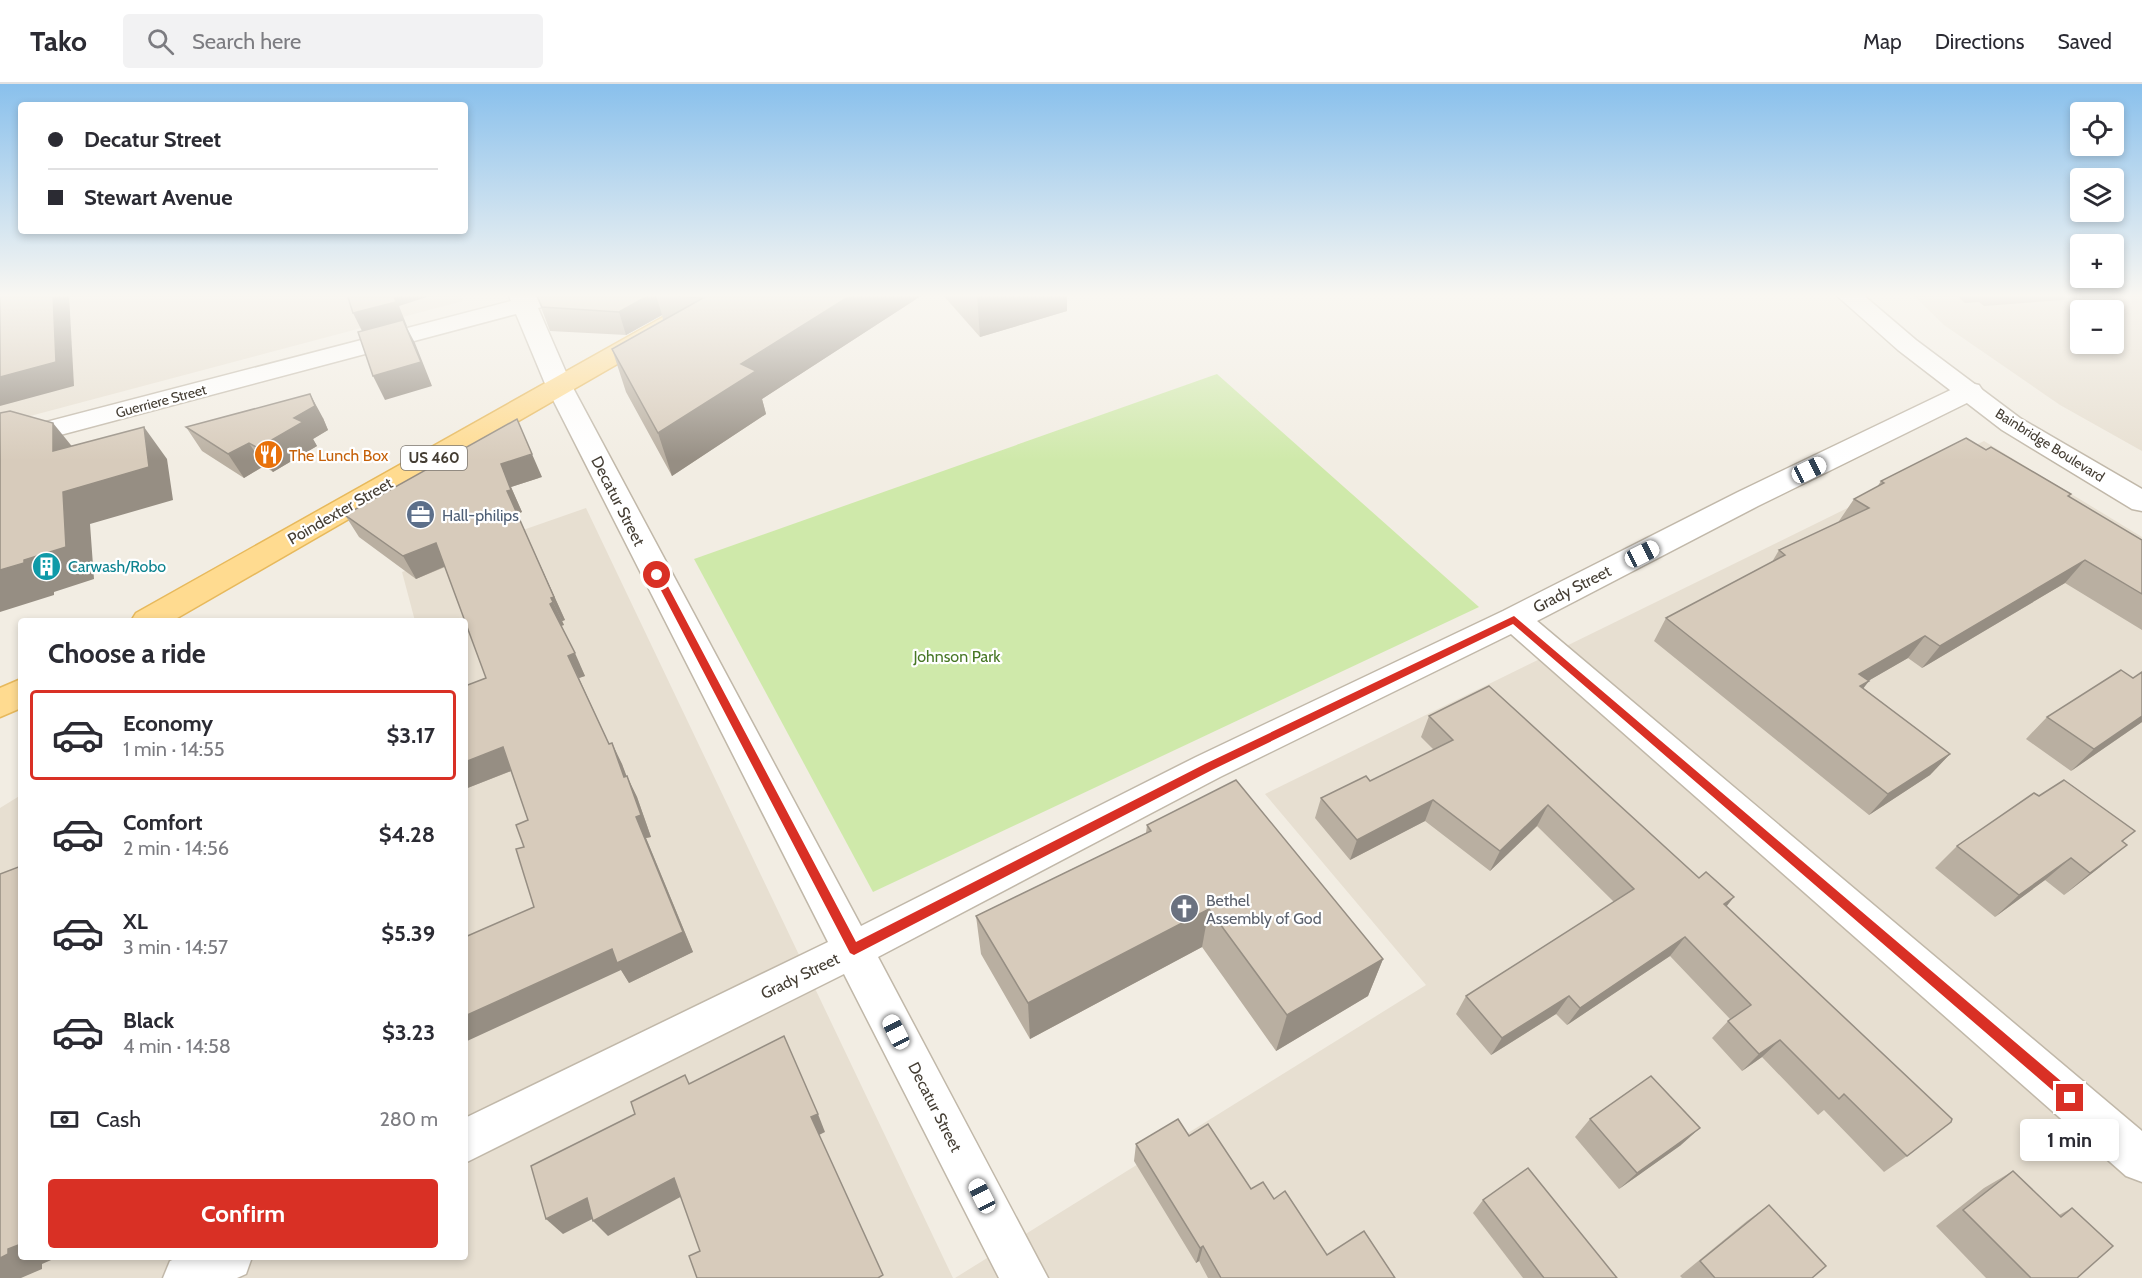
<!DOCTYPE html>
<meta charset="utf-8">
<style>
body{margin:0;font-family:Cabin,sans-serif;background:#f2f2f3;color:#2b2b33;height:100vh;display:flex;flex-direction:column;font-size:22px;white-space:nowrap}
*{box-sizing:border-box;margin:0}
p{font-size:20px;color:#7c7c81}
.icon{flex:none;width:33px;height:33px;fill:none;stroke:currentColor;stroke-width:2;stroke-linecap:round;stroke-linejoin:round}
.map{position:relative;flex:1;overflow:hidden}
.panel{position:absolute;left:18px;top:534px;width:450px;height:642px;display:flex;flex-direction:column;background:#fff;border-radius:6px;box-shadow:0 3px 9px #0003}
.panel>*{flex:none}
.guide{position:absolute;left:18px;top:18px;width:450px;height:132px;border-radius:6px;box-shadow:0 3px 9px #0003;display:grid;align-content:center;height:132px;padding:0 30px;background:#fff}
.fabs{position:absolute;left:2070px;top:18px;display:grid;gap:12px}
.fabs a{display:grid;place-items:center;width:54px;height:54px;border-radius:6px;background:#fff;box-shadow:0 3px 9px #0003;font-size:30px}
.end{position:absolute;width:27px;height:27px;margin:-14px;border:8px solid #d93025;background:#fff;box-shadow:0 0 0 3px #fff}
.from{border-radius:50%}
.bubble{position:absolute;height:42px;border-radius:6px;background:#fff;box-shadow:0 3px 9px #0003;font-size:20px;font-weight:700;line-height:42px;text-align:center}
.car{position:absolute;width:18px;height:36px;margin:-18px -9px;border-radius:8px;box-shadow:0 0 4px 2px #0007;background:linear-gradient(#fff 24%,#345 0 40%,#fff 0 76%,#345 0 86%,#fff 0)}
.guide b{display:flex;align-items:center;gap:21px;height:57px;font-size:22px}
.guide b+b{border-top:2px solid #e1e1e2}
.guide i{width:15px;height:15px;background:#2b2b33}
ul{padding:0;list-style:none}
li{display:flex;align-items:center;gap:18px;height:90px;margin:0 12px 9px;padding:0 18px;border:3px solid transparent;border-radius:6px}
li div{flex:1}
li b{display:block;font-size:22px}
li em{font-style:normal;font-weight:700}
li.selected{border-color:#d93025}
li>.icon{width:54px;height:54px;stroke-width:1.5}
h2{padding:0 30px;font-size:27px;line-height:72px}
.pay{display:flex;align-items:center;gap:15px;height:66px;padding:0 30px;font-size:22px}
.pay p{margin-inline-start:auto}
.action{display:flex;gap:12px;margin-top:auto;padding:12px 30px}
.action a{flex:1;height:69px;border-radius:6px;background:#d93025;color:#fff;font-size:24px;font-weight:700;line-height:69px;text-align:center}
header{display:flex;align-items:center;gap:36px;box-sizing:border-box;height:84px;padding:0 30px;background:#fff;border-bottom:2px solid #e1e1e2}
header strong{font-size:28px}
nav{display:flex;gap:33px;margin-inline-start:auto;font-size:21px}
.search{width:420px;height:54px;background:#f2f2f3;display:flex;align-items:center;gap:15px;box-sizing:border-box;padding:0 21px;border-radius:6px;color:#7c7c81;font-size:22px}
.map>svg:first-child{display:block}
</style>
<header>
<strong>Tako</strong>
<div class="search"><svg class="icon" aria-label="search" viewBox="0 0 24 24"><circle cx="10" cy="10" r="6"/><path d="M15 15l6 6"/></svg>Search here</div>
<nav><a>Map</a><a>Directions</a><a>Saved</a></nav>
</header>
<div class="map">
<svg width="2142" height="1194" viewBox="0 0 2142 1194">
<rect width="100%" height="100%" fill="#f2ede3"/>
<g fill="#e7dfd1" fill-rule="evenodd">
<path d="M 0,210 L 460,210 L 463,217 L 0,340 Z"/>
<path d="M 1912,210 L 2142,210 L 2142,367 L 2060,321 L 1944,241 ZM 2080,226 L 2114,226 L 2114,260 L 2080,260 Z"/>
<path d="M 1984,357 L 2142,453 L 2142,1194 L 955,1194 L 1426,901 L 1265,710 Z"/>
<path d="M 586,424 L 953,1194 L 0,1194 L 0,724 L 21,711 L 21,1173 L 465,1173 L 465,537 L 415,537 L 402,488 Z"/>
</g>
<path fill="#cfe9aa" d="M 1217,290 L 1479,523 L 873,808 L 694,475 Z"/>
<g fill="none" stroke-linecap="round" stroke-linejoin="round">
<defs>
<g id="minor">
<path d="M 508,210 L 577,210 L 573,215 L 538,224 L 572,302 L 861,842 L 1196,673 L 1503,527 L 1738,408 L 1961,301 L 1970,299 L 1979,301 L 1983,307 L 1979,313 L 1758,422 L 1537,537 L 2142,1047 L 2142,1098 L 2126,1092 L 1511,550 L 1220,693 L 878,873 L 1048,1194 L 999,1194 L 844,890 L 465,1079 L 465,1034 L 828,858 L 546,302 L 516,230 L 0,367 L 0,350 L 511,217 Z"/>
<path d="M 179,1173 L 252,1173 L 246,1190 L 237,1194 L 163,1194 L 170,1177 Z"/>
</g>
<path id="tertiary" d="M 1835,210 L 1862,210 L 1916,256 L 2020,334 L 2142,405 L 2142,427 L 2132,425 L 2002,346 L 1898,266 Z"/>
<g id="primary">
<path d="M 704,210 L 734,210 L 730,215 L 172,537 L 131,537 L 136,529 Z"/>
<path d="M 21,595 L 21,624 L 0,633 L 0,604 Z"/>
</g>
</defs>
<use href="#minor" stroke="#c1b8a9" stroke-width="3"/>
<use href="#tertiary" stroke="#c1b8a9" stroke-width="3"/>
<use href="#primary" stroke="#e7b95c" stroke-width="3"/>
<use href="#minor" fill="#fff" fill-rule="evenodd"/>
<use href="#tertiary" fill="#fff" fill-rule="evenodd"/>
<use href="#primary" fill="#ffdb90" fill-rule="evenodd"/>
</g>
<g fill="#b9afa1">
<path d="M 536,210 L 924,210 L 762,315 L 766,330 L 672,392 L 626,308 L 612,265 L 663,236 L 662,231 L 626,251 L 550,247 Z"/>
<path d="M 942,210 L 1067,210 L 1067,227 L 980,253 Z"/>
<path d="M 1955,210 L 2079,210 L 2076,215 L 1984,222 L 1979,218 L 1965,219 Z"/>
<path d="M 323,334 L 328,346 L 313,355 L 317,362 L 273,388 L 264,382 L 244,394 L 202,367 L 186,343 Z"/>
<path d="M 542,393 L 511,403 L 522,428 L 517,430 L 565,536 L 562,537 L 564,541 L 561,542 L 585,592 L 579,594 L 609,660 L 622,680 L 626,692 L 637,713 L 651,753 L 646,754 L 693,868 L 629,899 L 621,886 L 534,823 L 524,763 L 528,736 L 511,687 L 465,705 L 465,602 L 486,594 L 445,483 L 416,495 L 359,453 L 345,431 Z"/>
<path d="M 1881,397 L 2069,413 L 2142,456 L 2142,546 L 2065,499 L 1922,584 L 1908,574 L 1868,597 L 1863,604 L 1950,670 L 1930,691 L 1869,731 L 1654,557 L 1666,534 L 1772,478 L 1779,466 L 1840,438 L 1839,437 L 1854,415 L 1877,403 Z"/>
<path d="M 2142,588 L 2142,638 L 2071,687 L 2026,655 L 2047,633 L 2133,594 Z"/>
<path d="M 1429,632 L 1727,823 L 1907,1072 L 1884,1088 L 1824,1026 L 1818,1031 L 1762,973 L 1742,987 L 1712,954 L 1730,935 L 1670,872 L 1567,941 L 1556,930 L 1491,971 L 1456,930 L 1466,912 L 1614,818 L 1537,742 L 1490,787 L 1425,737 L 1350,776 L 1315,734 L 1321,714 L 1370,697 L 1434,666 L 1421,653 Z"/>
<path d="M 2039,712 L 2135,747 L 2123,757 L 2100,783 L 2064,811 L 2045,796 L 1995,833 L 1935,784 L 1957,762 Z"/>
<path d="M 1147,741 L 1383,875 L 1368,912 L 1276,967 L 1202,863 L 1030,955 L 981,870 L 976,832 L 1146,749 Z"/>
<path d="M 1590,1035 L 1681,1061 L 1619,1105 L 1575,1053 Z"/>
<path d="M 1189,1052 L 1251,1105 L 1274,1115 L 1327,1171 L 1395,1194 L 1208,1194 L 1199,1177 L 1196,1179 L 1134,1077 L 1136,1060 Z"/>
<path d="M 2013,1087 L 2059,1131 L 2072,1124 L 2077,1194 L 1986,1194 L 1936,1142 L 1984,1104 Z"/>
<path d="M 1483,1116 L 1617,1194 L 1523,1194 L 1473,1129 Z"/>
<path d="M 1769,1121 L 1812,1194 L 1682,1194 L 1680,1192 L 1747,1137 Z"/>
</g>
<g fill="#968e83">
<path d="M 53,210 L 69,210 L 74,302 L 0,322 L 0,293 Z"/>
<path d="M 393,210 L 436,210 L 399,222 L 407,242 L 406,242 L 415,259 L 432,302 L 385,316 L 373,292 L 365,253 L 353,229 Z"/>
<path d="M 651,210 L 699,210 L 656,211 L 662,231 L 626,251 L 619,228 Z"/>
<path d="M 853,210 L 924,210 L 762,315 L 766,330 L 672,392 L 658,349 L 741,280 Z"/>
<path d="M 979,210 L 1067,210 L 1067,227 L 980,253 L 977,211 Z"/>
<path d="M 310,310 L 323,334 L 328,346 L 313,355 L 317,362 L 273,388 L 258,364 L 294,334 Z"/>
<path d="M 53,339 L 79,371 L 53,367 Z"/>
<path d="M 144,343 L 167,375 L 173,416 L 90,440 L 94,495 L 54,508 L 54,511 L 0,528 L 0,486 L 63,408 Z"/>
<path d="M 249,359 L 264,382 L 244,394 L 228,370 Z"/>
<path d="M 532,370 L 542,393 L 511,403 L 522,428 L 517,430 L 565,536 L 562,537 L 551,514 L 507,407 L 501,380 Z"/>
<path d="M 436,459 L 448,481 L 416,495 L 403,472 Z"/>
<path d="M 2085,476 L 2065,499 L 1922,584 L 1940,562 Z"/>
<path d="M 553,518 L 564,541 L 560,542 L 550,520 Z"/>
<path d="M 1925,552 L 1908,574 L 1842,612 L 1859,590 Z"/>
<path d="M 575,569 L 585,592 L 579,594 L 568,572 Z"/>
<path d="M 1869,597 L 1852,619 L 1860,602 Z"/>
<path d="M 2142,632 L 2142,638 L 2071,687 L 2094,665 Z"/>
<path d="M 612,659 L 622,680 L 635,714 L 624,693 Z"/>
<path d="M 503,663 L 516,685 L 465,705 L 465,678 Z"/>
<path d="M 1950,670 L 1930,691 L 1869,731 L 1888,710 Z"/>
<path d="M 627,692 L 637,713 L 651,753 L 646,754 L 693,868 L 629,899 L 621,886 L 465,958 L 465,932 L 612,865 L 636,733 Z"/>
<path d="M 1433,716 L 1425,737 L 1350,776 L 1357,756 Z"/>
<path d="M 1548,721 L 1537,742 L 1490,787 L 1500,767 Z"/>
<path d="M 2127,761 L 2100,783 L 2064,811 L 2090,789 Z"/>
<path d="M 2071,774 L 2045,796 L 1995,833 L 2019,811 Z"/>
<path d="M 1734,813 L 1718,833 L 1724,820 Z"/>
<path d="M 1209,825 L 1202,863 L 1030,955 L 1028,919 Z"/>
<path d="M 1685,853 L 1670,872 L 1567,941 L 1580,924 Z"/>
<path d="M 1383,875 L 1368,912 L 1276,967 L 1287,931 Z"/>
<path d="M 1569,912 L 1556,930 L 1491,971 L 1502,954 Z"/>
<path d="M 1780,956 L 1762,973 L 1742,987 L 1759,970 Z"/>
<path d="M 818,1030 L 825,1048 L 819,1051 L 811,1033 Z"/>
<path d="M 1700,1044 L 1681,1061 L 1619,1105 L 1637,1089 Z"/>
<path d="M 674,1094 L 686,1110 L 608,1152 L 593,1137 Z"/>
<path d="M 587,1114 L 602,1130 L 563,1150 L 546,1135 Z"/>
<path d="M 21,1160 L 21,1173 L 58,1173 L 42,1180 L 42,1185 L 21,1194 L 0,1194 L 0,1174 L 8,1165 Z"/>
<path d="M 1203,1162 L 1199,1177 L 1196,1179 L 1200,1164 Z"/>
</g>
<g fill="#d7cbbb" stroke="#968e83" stroke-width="1.5">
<path d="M 0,210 L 53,210 L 56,278 L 0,293 Z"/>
<path d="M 347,210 L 393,210 L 396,218 L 353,229 Z"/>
<path d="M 536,210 L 651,210 L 619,228 L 542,223 Z"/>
<path d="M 658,210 L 853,210 L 741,280 L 756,287 L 658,349 L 612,265 L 703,214 L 656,211 Z"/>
<path d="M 403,236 L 421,278 L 373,292 L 358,248 Z"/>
<path d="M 310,310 L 315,322 L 294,334 L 303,338 L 258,364 L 249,359 L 228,370 L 186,343 Z"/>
<path d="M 10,327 L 53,339 L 53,367 L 144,343 L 149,383 L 63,408 L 66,463 L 24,476 L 24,479 L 0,486 L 0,329 Z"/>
<path d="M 517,335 L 532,370 L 501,380 L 511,406 L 507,407 L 554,513 L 551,514 L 553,518 L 550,520 L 575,569 L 568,572 L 609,660 L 612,659 L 624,693 L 627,692 L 641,731 L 636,733 L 683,848 L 617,879 L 612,865 L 465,932 L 465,853 L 534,823 L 516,765 L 524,763 L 516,741 L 528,736 L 503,663 L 465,678 L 465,602 L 486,594 L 436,459 L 403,472 L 345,431 Z"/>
<path d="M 1966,354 L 1986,366 L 1991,363 L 2071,410 L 2068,412 L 2142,456 L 2142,510 L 2085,476 L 1940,562 L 1925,552 L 1859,590 L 1869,597 L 1860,602 L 1950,670 L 1888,710 L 1666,534 L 1785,471 L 1779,466 L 1869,424 L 1854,415 L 1884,399 L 1881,397 Z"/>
<path d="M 2121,586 L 2133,594 L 2142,588 L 2142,632 L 2094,665 L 2047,633 Z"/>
<path d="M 1489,602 L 1699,794 L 1706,788 L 1734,813 L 1724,820 L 1952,1035 L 1951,1038 L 1907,1072 L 1844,1010 L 1839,1015 L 1780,956 L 1759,970 L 1728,937 L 1751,921 L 1685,853 L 1580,924 L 1569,912 L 1502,954 L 1466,912 L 1634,805 L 1548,721 L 1500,767 L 1433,716 L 1357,756 L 1321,714 L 1366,692 L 1370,697 L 1453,656 L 1429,632 Z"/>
<path d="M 1236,696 L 1383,875 L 1287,931 L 1209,825 L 1028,919 L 976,832 L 1151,747 L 1147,741 Z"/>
<path d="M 2064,696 L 2135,747 L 2122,757 L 2127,761 L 2090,789 L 2071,774 L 2019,811 L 1957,762 L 2034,709 L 2039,712 Z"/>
<path d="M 21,782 L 21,1160 L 8,1165 L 8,1170 L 0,1174 L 0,790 Z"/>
<path d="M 784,952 L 818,1030 L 811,1033 L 883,1191 L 878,1194 L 697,1194 L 689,1172 L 700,1167 L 674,1094 L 593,1137 L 587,1114 L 546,1135 L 531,1082 L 635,1030 L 631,1018 L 685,991 L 689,1000 Z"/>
<path d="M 1651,992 L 1700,1044 L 1637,1089 L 1590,1035 Z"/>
<path d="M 1178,1035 L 1189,1052 L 1208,1040 L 1251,1105 L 1263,1098 L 1274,1115 L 1285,1107 L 1327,1171 L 1364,1147 L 1395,1194 L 1221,1194 L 1203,1162 L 1200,1164 L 1136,1060 Z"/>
<path d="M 1528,1084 L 1617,1194 L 1544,1194 L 1483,1116 Z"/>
<path d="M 2013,1087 L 2061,1133 L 2072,1124 L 2113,1162 L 2077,1194 L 2031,1194 L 1963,1126 Z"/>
<path d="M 1769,1121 L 1826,1182 L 1812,1194 L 1715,1194 L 1700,1177 Z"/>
</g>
<linearGradient id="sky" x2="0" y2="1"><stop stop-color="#89c0ec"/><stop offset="0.56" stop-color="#f9f7f2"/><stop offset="1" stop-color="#f9f7f2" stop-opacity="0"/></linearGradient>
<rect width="2142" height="377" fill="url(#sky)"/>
<path fill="#d93025" d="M 657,488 L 662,491 L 856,858 L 1205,680 L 1514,532 L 2075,1009 L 2077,1014 L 2075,1018 L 2070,1020 L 2066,1018 L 1513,540 L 1212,686 L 854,871 L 850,869 L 653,491 Z"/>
<defs>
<symbol id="restaurant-disc" viewBox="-11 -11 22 22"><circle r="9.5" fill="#e8710a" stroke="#fff"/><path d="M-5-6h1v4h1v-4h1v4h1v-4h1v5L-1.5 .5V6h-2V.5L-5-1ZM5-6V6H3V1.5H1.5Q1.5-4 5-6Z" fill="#fff"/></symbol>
<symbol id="office-disc" viewBox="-11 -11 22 22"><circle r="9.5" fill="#5c6f8a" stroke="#fff"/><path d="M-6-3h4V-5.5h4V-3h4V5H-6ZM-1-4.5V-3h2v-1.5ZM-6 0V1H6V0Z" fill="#fff"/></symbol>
<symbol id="building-disc" viewBox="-11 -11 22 22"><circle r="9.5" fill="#0f9aa8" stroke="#fff"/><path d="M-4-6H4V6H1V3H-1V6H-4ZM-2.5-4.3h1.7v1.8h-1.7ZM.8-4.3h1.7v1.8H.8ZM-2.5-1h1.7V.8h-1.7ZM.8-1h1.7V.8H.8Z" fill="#fff"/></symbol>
<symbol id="church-disc" viewBox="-11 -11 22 22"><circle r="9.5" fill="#6b7280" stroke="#fff"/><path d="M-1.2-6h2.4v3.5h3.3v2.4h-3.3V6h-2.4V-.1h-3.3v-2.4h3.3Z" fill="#fff"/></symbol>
</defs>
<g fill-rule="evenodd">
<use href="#restaurant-disc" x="252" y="354" width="33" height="33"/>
<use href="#office-disc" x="404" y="414" width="33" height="33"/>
<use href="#building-disc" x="30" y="466" width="33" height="33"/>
<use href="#church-disc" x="1168" y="808" width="33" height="33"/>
</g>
<g text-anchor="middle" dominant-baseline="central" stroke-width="4.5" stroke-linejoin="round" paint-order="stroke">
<g font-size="14" fill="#443d33" stroke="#fff">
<text transform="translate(161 317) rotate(-15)">Guerriere Street</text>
<text transform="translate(2050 361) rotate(32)">Bainbridge Boulevard</text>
</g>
<rect fill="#fff" stroke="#7c7770" stroke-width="1.5" x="401" y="362" width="66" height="24" rx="4.5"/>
<g font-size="15" font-weight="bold" fill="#443d33">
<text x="434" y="374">US 460</text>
</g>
<g font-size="16" fill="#c56008" stroke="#fff" text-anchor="start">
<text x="289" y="371">The Lunch Box</text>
</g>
<g font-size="16" fill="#443d33" stroke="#fff">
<text transform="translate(618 417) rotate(63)">Decatur Street</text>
<text transform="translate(340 427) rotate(-30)">Poindexter Street</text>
<text transform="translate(1572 505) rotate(-27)">Grady Street</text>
<text transform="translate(800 892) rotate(-26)">Grady Street</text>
<text transform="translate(935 1023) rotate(63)">Decatur Street</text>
</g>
<g font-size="16" fill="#4e5e75" stroke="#fff" text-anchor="start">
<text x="442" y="431">Hall-philips</text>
</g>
<g font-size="16" fill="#0d838f" stroke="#fff" text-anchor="start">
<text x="68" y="482">Carwash/Robo</text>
</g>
<g font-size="16" fill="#477725" stroke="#fff">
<text x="957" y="572">Johnson Park</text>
</g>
<g font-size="16" fill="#5b616d" stroke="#fff" text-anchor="start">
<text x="1206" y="816">Bethel<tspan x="1206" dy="18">Assembly of God</tspan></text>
</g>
</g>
</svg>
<div class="fabs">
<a><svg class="icon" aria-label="locate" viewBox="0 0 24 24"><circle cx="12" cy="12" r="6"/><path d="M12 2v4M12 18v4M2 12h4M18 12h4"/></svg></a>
<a><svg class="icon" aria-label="layers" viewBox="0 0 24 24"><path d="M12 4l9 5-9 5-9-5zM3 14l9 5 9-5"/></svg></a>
<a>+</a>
<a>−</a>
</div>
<i class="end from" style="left:657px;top:491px"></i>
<i class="end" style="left:2070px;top:1014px"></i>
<div class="bubble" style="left:2020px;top:1035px;width:99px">1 min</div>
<i class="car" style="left:1809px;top:386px;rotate:64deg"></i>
<i class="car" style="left:1642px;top:470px;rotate:63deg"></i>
<i class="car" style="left:896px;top:948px;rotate:333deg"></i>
<i class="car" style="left:982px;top:1112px;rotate:333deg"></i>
<div class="guide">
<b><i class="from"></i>Decatur Street</b>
<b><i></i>Stewart Avenue</b>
</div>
<section class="panel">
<h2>Choose a ride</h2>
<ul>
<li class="selected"><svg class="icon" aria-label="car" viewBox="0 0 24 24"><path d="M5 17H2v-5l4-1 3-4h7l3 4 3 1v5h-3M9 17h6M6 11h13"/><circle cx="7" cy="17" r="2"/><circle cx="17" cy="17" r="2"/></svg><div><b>Economy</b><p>1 min · 14:55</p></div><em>$3.17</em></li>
<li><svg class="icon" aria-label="car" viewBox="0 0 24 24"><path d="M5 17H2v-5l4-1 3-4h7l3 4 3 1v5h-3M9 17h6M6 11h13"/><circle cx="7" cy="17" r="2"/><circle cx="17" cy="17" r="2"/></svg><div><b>Comfort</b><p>2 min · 14:56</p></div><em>$4.28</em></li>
<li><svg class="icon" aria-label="car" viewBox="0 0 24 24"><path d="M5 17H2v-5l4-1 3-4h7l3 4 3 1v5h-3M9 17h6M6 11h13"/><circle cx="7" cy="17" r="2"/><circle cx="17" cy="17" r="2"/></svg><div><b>XL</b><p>3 min · 14:57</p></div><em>$5.39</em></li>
<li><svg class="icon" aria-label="car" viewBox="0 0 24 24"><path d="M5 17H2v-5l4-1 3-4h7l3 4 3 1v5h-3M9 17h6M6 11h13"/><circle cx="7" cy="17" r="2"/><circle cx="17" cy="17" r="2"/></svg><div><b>Black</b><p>4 min · 14:58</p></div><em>$3.23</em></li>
</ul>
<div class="pay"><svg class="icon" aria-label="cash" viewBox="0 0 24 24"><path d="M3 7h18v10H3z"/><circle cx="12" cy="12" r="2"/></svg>Cash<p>280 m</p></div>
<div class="action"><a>Confirm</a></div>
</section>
</div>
